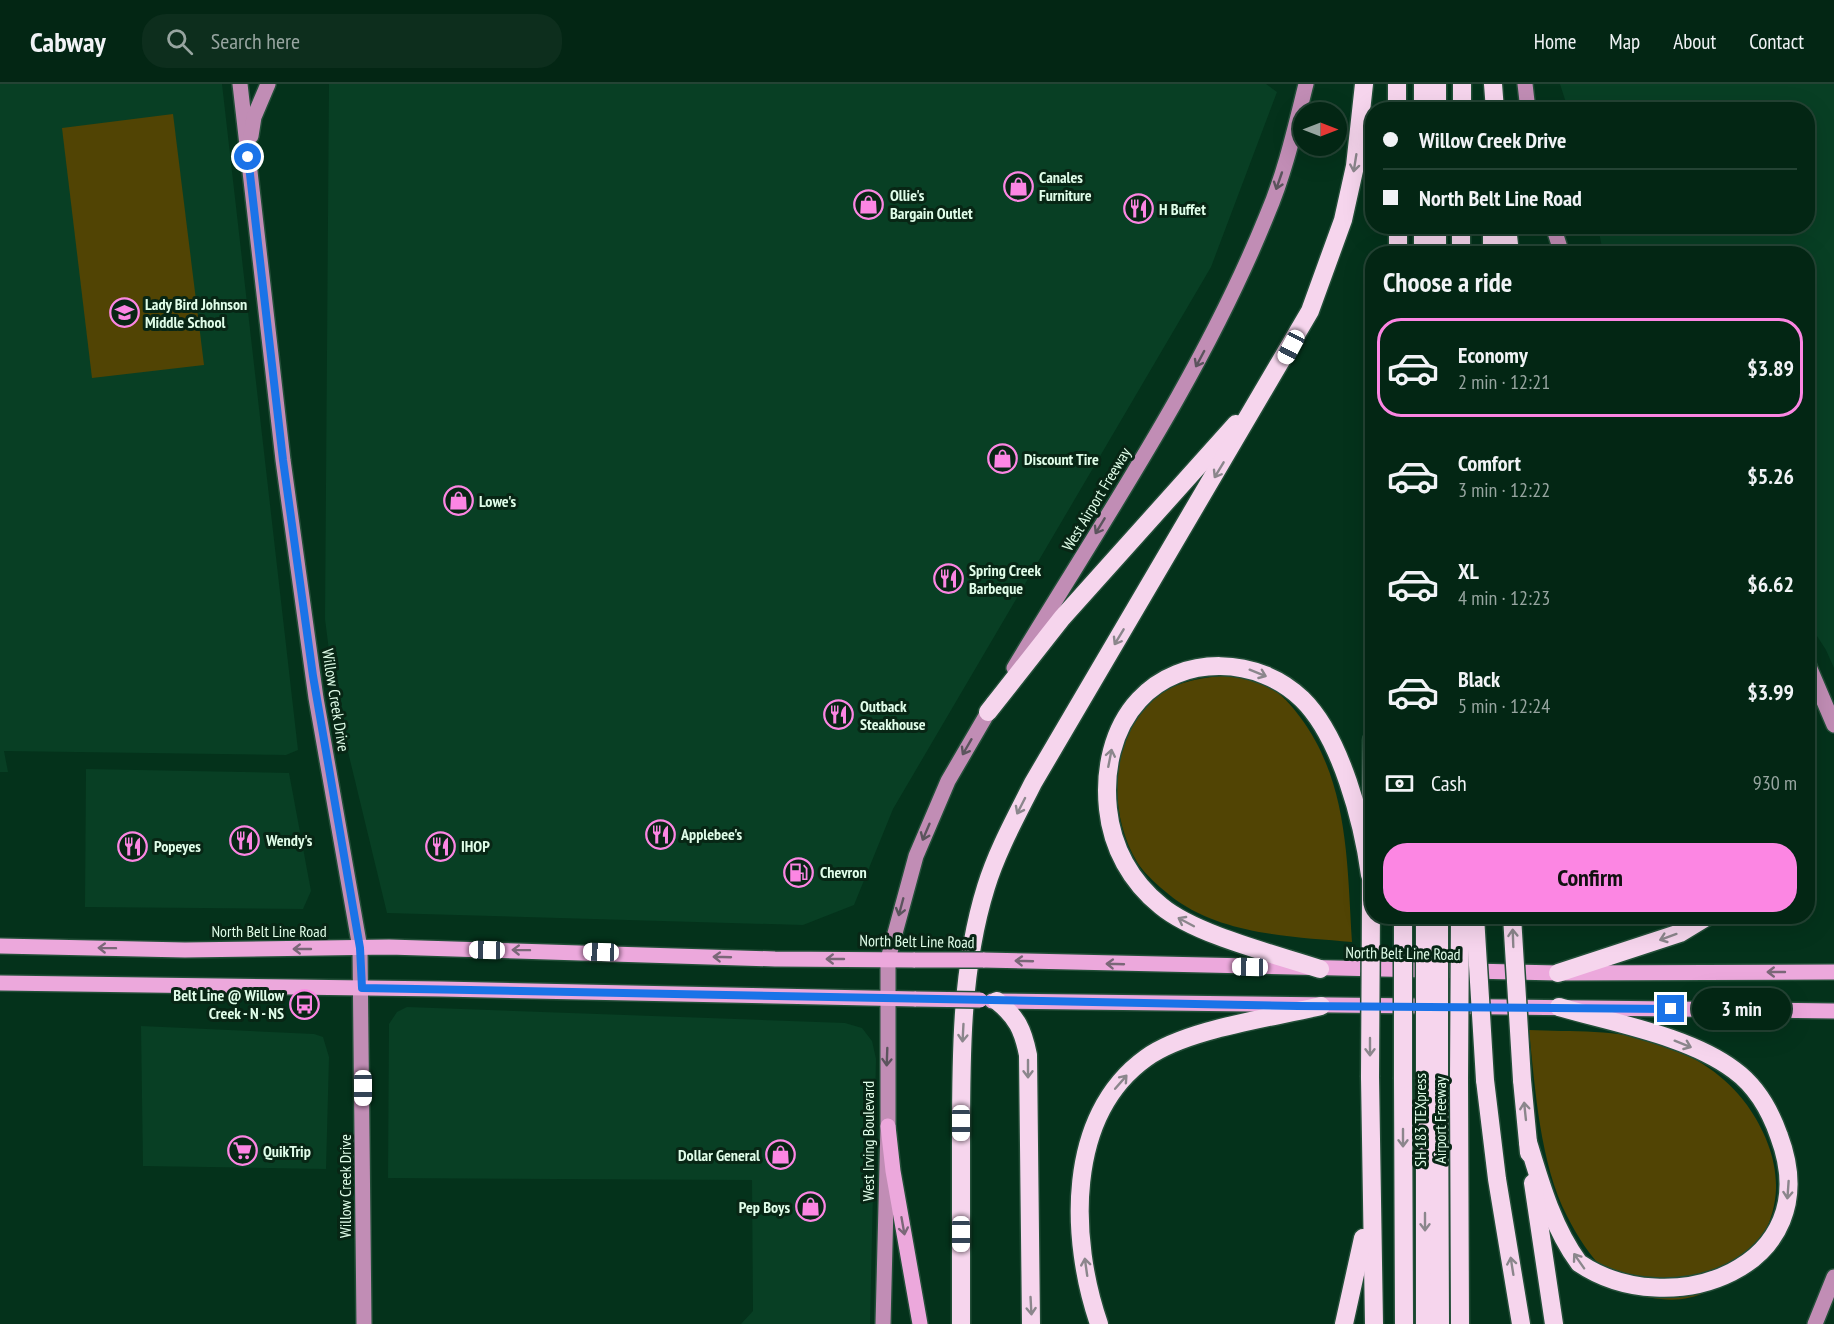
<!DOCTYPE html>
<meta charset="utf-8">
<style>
body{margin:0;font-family:"PT Sans Narrow",sans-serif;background:#0d2e1d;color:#f1f3f6;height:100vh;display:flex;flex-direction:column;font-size:22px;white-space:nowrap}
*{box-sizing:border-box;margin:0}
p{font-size:20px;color:#97a5a0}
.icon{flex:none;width:33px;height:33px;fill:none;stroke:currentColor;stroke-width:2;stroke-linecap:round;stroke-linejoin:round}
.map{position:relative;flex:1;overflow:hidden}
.drawer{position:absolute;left:1365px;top:162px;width:450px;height:678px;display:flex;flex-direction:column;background:#032614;border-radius:24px;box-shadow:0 6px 24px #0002,0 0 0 2px #244334}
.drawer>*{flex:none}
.banner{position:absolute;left:1365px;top:18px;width:450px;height:132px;border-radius:24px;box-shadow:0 6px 24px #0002,0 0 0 2px #244334;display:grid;align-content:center;height:132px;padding:0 18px;background:#032614}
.needle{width:39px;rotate:90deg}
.controls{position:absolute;left:1293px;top:18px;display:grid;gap:12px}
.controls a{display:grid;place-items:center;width:54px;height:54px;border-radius:50%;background:#032614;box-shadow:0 6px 24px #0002,0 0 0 2px #244334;font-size:30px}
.end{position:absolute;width:27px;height:27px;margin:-14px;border:8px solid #1a73e8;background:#fff;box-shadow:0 0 0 3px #fff}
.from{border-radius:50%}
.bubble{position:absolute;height:42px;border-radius:21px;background:#032614;box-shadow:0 6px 24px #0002,0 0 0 2px #244334;font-size:20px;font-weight:800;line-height:42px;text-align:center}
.car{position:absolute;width:18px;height:36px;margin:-18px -9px;border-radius:8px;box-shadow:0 0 4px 2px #0007;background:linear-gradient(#fff 24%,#345 0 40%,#fff 0 76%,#345 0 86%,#fff 0)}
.banner b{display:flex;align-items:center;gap:21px;height:57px;font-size:22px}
.banner b+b{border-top:2px solid #244334}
.banner i{width:15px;height:15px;background:#f1f3f6}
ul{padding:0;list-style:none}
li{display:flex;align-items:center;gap:18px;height:99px;margin:0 12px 9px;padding:0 6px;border:3px solid transparent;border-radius:24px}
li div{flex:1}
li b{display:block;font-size:22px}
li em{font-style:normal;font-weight:800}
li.active{border-color:#fc86e3}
li>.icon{width:54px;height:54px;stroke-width:1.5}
h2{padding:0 18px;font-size:27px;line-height:72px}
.pay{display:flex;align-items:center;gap:15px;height:66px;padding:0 18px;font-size:22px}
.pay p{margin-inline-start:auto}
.cta{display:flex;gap:12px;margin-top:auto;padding:12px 18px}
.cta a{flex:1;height:69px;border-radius:24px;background:#fc86e3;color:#111;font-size:24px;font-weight:800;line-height:69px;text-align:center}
header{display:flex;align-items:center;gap:36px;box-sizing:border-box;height:84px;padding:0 30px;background:#032614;border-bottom:2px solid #244334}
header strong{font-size:28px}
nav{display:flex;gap:33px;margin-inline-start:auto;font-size:21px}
.search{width:420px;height:54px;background:#0d2e1d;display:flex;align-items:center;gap:15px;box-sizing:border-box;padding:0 21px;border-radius:24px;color:#97a5a0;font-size:22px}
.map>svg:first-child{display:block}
</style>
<header>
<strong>Cabway</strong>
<div class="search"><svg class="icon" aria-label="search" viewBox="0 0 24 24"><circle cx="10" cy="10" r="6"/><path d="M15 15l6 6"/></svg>Search here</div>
<nav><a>Home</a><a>Map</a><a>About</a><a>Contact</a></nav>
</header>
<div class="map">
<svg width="1834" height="1240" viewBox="0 0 1834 1240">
<rect width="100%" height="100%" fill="#04321b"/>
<g fill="#083f24">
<path d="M 0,0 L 222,0 L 298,666 L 286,671 L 4,667 L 8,688 L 0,688 Z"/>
<path d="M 329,0 L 1266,0 L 1277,8 L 1211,183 L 893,725 L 854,821 L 803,841 L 387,829 L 335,614 L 325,535 Z"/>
<path d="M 1560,0 L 1834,0 L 1834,584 L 1826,566 L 1808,538 L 1808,170 L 1603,169 L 1598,143 L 1808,142 L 1808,26 L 1568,25 Z"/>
<path d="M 86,685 L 289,689 L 311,807 L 303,825 L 85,823 Z"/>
<path d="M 407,923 L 845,939 L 862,944 L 872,957 L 876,975 L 870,1240 L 741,1240 L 753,1227 L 752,1096 L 388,1094 L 389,940 L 397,928 Z"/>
<path d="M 141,942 L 314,950 L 323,953 L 329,973 L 326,1085 L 143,1082 Z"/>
</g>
<g fill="#514404">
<path d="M 173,30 L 204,281 L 92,294 L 62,44 Z"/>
<path d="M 1237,591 C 1247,594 1258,597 1267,602 C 1280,608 1291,621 1300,633 C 1349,698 1347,780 1352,858 C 1295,853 1225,851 1176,816 C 1164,807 1145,791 1137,778 C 1106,727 1108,639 1166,606 C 1186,595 1214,592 1237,591 Z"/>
<path d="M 1529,946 C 1571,948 1619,945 1660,959 C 1695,972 1725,991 1747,1021 C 1764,1045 1777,1075 1776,1105 C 1774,1162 1720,1223 1661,1215 C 1654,1214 1645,1214 1639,1211 C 1606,1196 1583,1164 1567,1132 C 1540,1080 1535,1004 1529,946 Z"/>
</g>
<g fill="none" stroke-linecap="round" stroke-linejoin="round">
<defs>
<g id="secondary">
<path d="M 240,0 L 283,376 L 316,614 L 360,864 L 364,1240"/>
<path d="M 1525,0 L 1528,26"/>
<path d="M 251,52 L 254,33 L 268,0"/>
<path d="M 1553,142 L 1562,170"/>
<path d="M 1808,580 L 1834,641"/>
<path d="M 1014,584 C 1103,436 1202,292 1267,131 C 1285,89 1295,44 1306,0"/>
<path d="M 883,1240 L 888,1042 L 888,875 L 916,772 L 948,697 L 994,618"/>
<path d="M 1815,1240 L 1834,1193"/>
</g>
<g id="primary">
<path d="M 0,862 L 185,866 L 389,863 L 775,875 L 915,876"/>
<path d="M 983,876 L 1558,889 L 1834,888"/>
<path d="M 0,899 L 441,905 L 916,915"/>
<path d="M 992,917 L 1834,927"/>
<path d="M 888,1042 L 893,1087 L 920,1240"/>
</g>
<g id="highway">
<path d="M 1397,0 L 1397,26"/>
<path d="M 1423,0 L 1423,26"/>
<path d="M 1437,0 L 1437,26"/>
<path d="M 1493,0 L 1495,26"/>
<path d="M 1462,26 L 1462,0"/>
<path d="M 1398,142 L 1398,170"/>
<path d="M 1423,142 L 1423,170"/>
<path d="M 1437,142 L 1437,170"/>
<path d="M 1492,142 L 1492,170"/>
<path d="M 1507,142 L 1510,170"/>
<path d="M 1461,170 L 1461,142"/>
<path d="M 988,628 L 1062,534 L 1236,340"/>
<path d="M 1371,820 L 1372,656"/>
<path d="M 1320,885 C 1275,870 1196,851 1161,822 C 1131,798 1112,764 1108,725 C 1104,687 1112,645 1139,616 C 1182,569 1259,573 1302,615 C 1341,653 1363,739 1370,791"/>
<path d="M 1558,889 L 1680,849 L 1708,832"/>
<path d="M 997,917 C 1017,933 1023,946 1028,971 L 1031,1240"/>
<path d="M 1370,993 L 1374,1240"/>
<path d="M 1403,995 L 1404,1240"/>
<path d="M 1425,995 L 1425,1240"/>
<path d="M 1439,996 L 1440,1240"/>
<path d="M 1459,996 L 1460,1240"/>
<path d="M 1485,996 L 1497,1095 L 1521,1240"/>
<path d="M 1522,996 L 1529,1069"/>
<path d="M 1528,1058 C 1540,1098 1553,1144 1579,1179 C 1669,1240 1829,1185 1779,1052 C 1770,1026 1756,1002 1734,986 C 1689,952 1613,939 1559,923"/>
<path d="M 1533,1099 L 1554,1240"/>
<path d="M 961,1240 C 961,1178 961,1115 961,1053 C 961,971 961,883 986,803 C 997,767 1016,733 1033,699 L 1310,227 L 1343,136 L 1355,82 L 1364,0"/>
<path d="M 1099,1240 C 1070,1156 1065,1032 1146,974 C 1186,945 1271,934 1321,922"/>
<path d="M 1344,1240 L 1363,1154"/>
</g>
</defs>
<use href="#secondary" stroke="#234e38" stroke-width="18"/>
<use href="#primary" stroke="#234e38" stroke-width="18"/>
<use href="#highway" stroke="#234e38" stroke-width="21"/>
<use href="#secondary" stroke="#c18db5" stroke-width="15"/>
<use href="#primary" stroke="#eca8dc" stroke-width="15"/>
<use href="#highway" stroke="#f6d5ed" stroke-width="18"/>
<defs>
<g id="primary-bridge">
<path d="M 915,876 L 983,876"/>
<path d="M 916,915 L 980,916"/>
</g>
<g id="highway-bridge">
<path d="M 1403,832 L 1403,995"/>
<path d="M 1425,832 L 1425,995"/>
<path d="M 1439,832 L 1439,996"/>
<path d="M 1475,832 L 1485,996"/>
<path d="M 1512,832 L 1522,996"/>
<path d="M 1370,993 L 1371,820"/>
<path d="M 1459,996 L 1460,832"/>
</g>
</defs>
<use href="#primary-bridge" stroke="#234e38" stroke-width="18" stroke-linecap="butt"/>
<use href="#highway-bridge" stroke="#234e38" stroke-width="21" stroke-linecap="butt"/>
<use href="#primary-bridge" stroke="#eca8dc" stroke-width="15"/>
<use href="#highway-bridge" stroke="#f6d5ed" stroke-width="18"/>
</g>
<defs><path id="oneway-shaft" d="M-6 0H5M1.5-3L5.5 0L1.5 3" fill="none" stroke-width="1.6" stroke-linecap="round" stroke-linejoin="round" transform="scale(1.5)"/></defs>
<g stroke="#8b868c">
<use href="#oneway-shaft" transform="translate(1355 79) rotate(99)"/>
<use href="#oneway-shaft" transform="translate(1219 386) rotate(121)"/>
<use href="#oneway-shaft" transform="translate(1119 553) rotate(121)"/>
<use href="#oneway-shaft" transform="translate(1258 589) rotate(22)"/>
<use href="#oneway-shaft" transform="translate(1110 674) rotate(-79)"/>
<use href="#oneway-shaft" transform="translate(1021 722) rotate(117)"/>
<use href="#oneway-shaft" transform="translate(1186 838) rotate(-152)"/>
<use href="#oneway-shaft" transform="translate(1668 853) rotate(160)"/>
<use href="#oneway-shaft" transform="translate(1513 854) rotate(-92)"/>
<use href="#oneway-shaft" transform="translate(963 949) rotate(93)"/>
<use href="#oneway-shaft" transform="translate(1683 960) rotate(22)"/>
<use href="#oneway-shaft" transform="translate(1370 963) rotate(90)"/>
<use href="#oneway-shaft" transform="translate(1028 985) rotate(90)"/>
<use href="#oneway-shaft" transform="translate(1121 998) rotate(-49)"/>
<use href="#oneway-shaft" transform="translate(1525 1027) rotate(-96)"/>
<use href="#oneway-shaft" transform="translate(1403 1054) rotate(90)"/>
<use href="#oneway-shaft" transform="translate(1788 1106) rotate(94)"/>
<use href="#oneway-shaft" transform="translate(1425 1138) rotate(90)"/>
<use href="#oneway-shaft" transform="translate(1579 1177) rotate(-125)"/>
<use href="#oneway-shaft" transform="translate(1512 1182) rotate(-99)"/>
<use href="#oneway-shaft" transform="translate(1086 1183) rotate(-98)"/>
<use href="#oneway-shaft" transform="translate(1031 1222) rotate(87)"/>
</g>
<g stroke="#5b545d">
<use href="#oneway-shaft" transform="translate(1279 97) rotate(109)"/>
<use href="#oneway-shaft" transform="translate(1200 275) rotate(118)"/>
<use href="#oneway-shaft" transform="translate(1100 442) rotate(121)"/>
<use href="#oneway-shaft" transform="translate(967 663) rotate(120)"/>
<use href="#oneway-shaft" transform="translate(926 748) rotate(113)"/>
<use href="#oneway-shaft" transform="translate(901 823) rotate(105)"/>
<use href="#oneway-shaft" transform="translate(887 973) rotate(92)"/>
</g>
<g stroke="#7a6778">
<use href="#oneway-shaft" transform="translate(107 864) rotate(-179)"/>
<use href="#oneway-shaft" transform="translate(302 865) rotate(180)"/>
<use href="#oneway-shaft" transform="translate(521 866) rotate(-179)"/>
<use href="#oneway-shaft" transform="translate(722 873) rotate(-178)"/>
<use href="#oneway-shaft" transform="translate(835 875) rotate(180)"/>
<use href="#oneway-shaft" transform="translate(1024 877) rotate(-178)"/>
<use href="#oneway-shaft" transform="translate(1115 880) rotate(-178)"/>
<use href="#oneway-shaft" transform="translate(1776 888) rotate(180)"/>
<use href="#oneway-shaft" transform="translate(903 1142) rotate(80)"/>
</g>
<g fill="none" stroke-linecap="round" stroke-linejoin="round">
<path stroke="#1a73e8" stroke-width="8" d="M 248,73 L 283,376 L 313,592 L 360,864 L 362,904 L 1298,922 L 1671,925"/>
</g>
<defs>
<symbol id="shop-ring" viewBox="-11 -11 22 22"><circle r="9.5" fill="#082615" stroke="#fc86e3" stroke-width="1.5"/><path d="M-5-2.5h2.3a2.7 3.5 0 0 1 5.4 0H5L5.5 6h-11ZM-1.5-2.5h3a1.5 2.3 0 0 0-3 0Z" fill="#fc86e3"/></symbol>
<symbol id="restaurant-ring" viewBox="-11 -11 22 22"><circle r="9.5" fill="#082615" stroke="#fc86e3" stroke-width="1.5"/><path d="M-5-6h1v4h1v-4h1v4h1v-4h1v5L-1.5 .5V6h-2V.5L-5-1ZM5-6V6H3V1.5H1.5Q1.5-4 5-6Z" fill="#fc86e3"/></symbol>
<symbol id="school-ring" viewBox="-11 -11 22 22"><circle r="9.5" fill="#082615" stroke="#fc86e3" stroke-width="1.5"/><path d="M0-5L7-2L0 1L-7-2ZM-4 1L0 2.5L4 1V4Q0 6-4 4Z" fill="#fc86e3"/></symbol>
<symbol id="fuel-ring" viewBox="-11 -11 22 22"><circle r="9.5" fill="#082615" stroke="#fc86e3" stroke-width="1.5"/><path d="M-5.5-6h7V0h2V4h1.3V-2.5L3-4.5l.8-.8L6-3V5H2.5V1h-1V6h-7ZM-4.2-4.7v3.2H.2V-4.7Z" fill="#fc86e3"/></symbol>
<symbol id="bus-ring" viewBox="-11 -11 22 22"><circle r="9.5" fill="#082615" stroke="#fc86e3" stroke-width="1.5"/><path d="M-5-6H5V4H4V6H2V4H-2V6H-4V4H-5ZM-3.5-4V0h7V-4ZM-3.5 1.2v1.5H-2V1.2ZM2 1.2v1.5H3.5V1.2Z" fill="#fc86e3"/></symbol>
<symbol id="supermarket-ring" viewBox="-11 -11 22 22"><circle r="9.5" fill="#082615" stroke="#fc86e3" stroke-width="1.5"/><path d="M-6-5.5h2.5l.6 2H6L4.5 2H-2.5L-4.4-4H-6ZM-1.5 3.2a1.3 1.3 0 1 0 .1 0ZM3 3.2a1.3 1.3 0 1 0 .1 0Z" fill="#fc86e3"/></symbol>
</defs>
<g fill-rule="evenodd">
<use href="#shop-ring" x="1002" y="86" width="33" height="33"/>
<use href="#shop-ring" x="852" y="104" width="33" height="33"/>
<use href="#restaurant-ring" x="1122" y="108" width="33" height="33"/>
<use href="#school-ring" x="108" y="212" width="33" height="33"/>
<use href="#shop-ring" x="986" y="358" width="33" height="33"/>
<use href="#shop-ring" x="442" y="400" width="33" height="33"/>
<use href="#restaurant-ring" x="932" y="478" width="33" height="33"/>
<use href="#restaurant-ring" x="822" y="614" width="33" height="33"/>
<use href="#restaurant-ring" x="644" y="734" width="33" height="33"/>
<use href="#restaurant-ring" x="228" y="740" width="33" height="33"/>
<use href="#restaurant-ring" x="116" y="746" width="33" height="33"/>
<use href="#restaurant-ring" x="424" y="746" width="33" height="33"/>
<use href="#fuel-ring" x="782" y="772" width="33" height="33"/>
<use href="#bus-ring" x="288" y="904" width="33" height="33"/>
<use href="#supermarket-ring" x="226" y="1050" width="33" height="33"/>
<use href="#shop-ring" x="764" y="1054" width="33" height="33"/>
<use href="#shop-ring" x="794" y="1106" width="33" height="33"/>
</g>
<g text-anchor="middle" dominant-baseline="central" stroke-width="6" stroke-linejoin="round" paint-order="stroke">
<g font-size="16" font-weight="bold" fill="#e0fde9" stroke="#082615" text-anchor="start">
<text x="1039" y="93">Canales<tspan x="1039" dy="18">Furniture</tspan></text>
<text x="890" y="111">Ollie's<tspan x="890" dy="18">Bargain Outlet</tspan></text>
<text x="1159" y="125">H Buffet</text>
<text x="145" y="220">Lady Bird Johnson<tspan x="145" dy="18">Middle School</tspan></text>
<text x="1024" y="375">Discount Tire</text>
<text x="479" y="417">Lowe's</text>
<text x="969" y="486">Spring Creek<tspan x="969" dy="18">Barbeque</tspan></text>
<text x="860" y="622">Outback<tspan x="860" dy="18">Steakhouse</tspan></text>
<text x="681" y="750">Applebee's</text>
<text x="266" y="756">Wendy's</text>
<text x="154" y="762">Popeyes</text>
<text x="461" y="762">IHOP</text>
<text x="820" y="788">Chevron</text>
<text x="284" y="911" text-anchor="end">Belt Line @ Willow<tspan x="284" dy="18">Creek - N - NS</tspan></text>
<text x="263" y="1067">QuikTrip</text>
<text x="760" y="1071" text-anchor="end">Dollar General</text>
<text x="790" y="1123" text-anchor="end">Pep Boys</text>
</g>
<g font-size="16" fill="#e0fde9" stroke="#082615">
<text transform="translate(1096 415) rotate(-59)">West Airport Freeway</text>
<text transform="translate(336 616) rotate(81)">Willow Creek Drive</text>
<text x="269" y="847">North Belt Line Road</text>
<text transform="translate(917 857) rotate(1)">North Belt Line Road</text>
<text transform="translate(1403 869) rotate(1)">North Belt Line Road</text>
<text transform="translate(1420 1036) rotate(-90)">SH 183 TEXpress</text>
<text transform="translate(1440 1036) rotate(-90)">Airport Freeway</text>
<text transform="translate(868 1057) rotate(-90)">West Irving Boulevard</text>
<text transform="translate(345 1102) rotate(-90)">Willow Creek Drive</text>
</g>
</g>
</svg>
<div class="controls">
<a><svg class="needle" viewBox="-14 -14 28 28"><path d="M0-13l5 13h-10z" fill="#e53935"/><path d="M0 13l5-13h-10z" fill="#97a5a0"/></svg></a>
</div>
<i class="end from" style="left:248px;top:73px"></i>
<i class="end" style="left:1671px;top:925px"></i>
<div class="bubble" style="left:1692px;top:904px;width:99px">3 min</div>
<i class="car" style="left:1291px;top:263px;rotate:208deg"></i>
<i class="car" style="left:487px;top:866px;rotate:271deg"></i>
<i class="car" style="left:601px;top:868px;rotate:272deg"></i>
<i class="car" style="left:1250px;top:883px;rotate:271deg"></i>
<i class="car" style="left:363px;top:1004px;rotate:180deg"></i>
<i class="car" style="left:961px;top:1039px;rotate:180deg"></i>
<i class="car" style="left:961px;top:1150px;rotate:180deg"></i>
<div class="banner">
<b><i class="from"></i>Willow Creek Drive</b>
<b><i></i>North Belt Line Road</b>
</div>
<section class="drawer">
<h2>Choose a ride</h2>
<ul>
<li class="active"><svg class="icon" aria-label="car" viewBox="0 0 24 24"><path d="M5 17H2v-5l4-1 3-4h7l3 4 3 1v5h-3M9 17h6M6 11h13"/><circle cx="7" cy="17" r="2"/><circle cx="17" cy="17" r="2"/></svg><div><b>Economy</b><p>2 min · 12:21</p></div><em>$3.89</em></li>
<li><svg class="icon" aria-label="car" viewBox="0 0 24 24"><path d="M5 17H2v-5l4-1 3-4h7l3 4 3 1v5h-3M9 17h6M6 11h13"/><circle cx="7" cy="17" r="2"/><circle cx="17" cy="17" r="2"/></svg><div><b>Comfort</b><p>3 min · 12:22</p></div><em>$5.26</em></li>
<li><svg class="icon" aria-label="car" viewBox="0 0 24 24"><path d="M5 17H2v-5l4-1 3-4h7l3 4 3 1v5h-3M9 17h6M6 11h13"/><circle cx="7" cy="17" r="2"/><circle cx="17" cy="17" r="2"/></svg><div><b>XL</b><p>4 min · 12:23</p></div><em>$6.62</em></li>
<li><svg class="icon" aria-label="car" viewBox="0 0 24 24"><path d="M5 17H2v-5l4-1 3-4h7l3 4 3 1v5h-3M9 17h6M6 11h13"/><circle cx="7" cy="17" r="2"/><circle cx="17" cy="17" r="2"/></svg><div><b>Black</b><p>5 min · 12:24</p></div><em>$3.99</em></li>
</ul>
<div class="pay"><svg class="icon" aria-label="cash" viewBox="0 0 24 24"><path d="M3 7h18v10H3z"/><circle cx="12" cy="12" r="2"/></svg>Cash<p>930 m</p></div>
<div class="cta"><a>Confirm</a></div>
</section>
</div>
